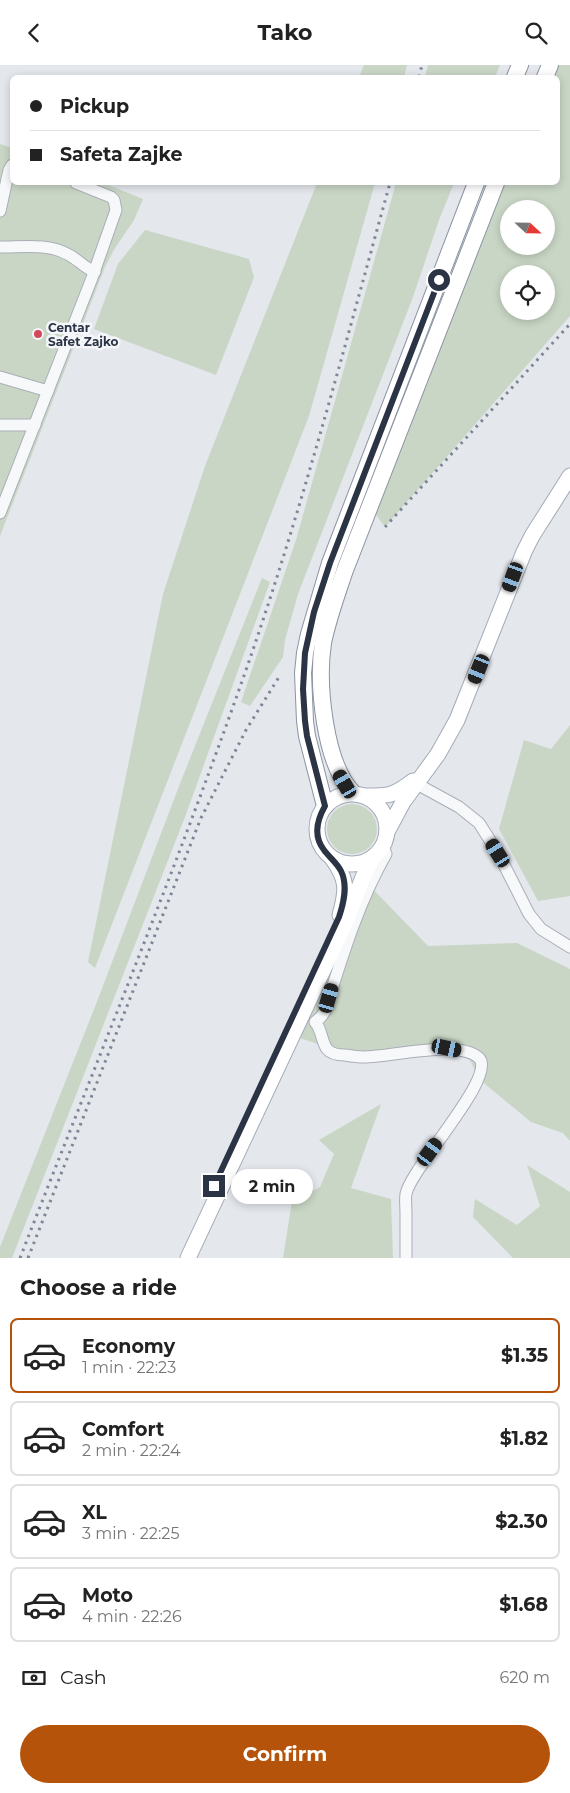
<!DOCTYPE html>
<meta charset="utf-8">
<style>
body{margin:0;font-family:Montserrat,sans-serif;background:#f2f2f2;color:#222;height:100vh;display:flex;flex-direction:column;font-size:19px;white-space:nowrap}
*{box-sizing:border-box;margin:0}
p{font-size:16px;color:#767676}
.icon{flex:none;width:28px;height:28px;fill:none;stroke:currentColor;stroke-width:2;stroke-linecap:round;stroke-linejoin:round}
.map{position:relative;height:1193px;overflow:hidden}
.side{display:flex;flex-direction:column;background:#fff;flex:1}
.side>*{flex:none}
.guide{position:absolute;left:10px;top:10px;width:550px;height:110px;border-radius:8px;box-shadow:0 2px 8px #0003;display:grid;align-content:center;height:110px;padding:0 20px;background:#fff}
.needle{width:32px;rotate:112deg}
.tools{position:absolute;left:500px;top:135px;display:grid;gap:10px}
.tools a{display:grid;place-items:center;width:55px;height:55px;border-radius:50%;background:#fff;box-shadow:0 2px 8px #0003;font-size:25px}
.end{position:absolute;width:22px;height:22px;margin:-11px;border:6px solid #2b3445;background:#fff;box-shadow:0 0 0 2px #fff}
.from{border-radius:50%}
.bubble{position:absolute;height:35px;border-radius:18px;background:#fff;box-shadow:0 2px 8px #0003;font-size:16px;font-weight:700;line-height:35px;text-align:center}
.car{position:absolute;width:15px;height:30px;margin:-15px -8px;border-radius:6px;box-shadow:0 0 4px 1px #0007;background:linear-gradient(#222 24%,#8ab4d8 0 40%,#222 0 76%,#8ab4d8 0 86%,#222 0)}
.guide b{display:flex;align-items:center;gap:18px;height:48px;font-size:19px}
.guide b+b{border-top:1px solid #e0e0e0}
.guide i{width:12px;height:12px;background:#222}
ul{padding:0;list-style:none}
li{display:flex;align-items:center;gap:15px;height:75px;margin:0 10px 8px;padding:0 10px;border:2px solid #e0e0e0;border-radius:8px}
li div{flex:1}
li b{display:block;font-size:19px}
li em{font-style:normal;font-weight:700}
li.on{border-color:#b45309}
li>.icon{width:45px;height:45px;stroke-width:1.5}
h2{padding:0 20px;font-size:22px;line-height:60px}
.pay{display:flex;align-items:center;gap:12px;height:55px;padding:0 20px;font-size:19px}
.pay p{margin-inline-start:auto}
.primary-button{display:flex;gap:10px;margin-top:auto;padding:10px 20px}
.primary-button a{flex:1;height:58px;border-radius:30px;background:#b45309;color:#fff;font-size:20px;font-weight:700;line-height:58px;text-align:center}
header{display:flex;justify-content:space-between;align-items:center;height:65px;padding:0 20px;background:#fff;font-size:22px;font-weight:700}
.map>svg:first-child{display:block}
</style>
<header><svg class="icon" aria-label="back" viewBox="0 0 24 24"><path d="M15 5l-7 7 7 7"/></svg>Tako<svg class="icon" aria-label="search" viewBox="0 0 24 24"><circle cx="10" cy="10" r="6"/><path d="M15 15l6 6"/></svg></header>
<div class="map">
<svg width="570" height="1193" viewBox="0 0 570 1193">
<rect width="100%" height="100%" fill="#e4e7ec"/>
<g fill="#c9d6c5" fill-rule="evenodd">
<path d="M 364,0 L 407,0 L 404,12 L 359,12 Z"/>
<path d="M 428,0 L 500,0 L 495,12 L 425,12 Z"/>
<path d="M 553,0 L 570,0 L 570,251 L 385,462 L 371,443 L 504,118 L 558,118 L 558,12 L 547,12 ZM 509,144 L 546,144 L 546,181 L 509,181 ZM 509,209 L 546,209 L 546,246 L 509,246 Z"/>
<path d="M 0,79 L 12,83 L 12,118 L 103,118 L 143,134 L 134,155 L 115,183 L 105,202 L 0,471 Z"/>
<path d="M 317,118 L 375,118 L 309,351 L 95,903 L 88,897 L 163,529 L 205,401 Z"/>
<path d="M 396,118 L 454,118 L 439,155 L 413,232 L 298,529 L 285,575 L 283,592 L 250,641 L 241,637 L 296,475 Z"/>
<path d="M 145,165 L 249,194 L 254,212 L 216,310 L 94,264 L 118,199 Z"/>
<path d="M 262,513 L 270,517 L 185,752 L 12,1193 L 0,1193 L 0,1182 L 98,934 L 181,716 Z"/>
<path d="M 570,660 L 570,831 L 538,836 L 499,764 L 524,675 L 551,684 Z"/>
<circle cx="352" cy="764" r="25"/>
<path d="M 365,816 L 428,881 L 517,878 L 570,904 L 570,1076 L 563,1068 L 531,1057 L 479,1014 L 470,995 L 445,983 L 362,994 L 297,972 Z"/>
<path d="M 381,1039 L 351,1123 L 391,1134 L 393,1193 L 283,1193 L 292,1136 L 320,1122 L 334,1089 L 319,1075 Z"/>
<path d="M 527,1100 L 570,1127 L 570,1193 L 513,1193 L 473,1152 L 475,1134 L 517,1160 L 540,1141 Z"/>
</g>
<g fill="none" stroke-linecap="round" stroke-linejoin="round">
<defs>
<g id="minor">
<path d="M 0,146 L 9,105 L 12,100"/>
<path d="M 0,182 C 23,182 49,178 69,190 C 79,195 83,202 95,207"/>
<path d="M 0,312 L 48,326"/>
<path d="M 0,360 L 35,360"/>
<path d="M 0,448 L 92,213 L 116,145 L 114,135 L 111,132 L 76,118"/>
<path d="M 417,719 L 459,742 L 479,758 L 498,788 L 529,849 L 541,864 L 570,882"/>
<path d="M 383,781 L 386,789 C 358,838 342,892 325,946 L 321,952 L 315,957 C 322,964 321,976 327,984 C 331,989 339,990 345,990 C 351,991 357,992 364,992 C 391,992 459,974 479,993 C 498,1011 410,1104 406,1129 C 405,1134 406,1142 406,1148 C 406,1163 406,1178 406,1193"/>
</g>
<g id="major">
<circle cx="352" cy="764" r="35"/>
<path d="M 365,731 C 389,731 394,731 413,716"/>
<path d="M 387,767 L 403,737 L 438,689 L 457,655 L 524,487 L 532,471 L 570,411"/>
<path d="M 332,793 C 348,815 347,825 340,850"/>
<path d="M 188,1193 L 347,854 L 363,812 L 373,793"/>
</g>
<g id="highway">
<path d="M 515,12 L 520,0"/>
<path d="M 545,12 L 550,0"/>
<path d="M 353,728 C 324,698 317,618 323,578 C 328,553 337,529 345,505 L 496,118"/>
<path d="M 325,741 L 307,671 L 305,656 L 303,608 L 305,588 L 309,569 L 330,498 L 476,118"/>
</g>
</defs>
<use href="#minor" stroke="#a9aeb7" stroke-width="13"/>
<use href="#major" stroke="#a3abb8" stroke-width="17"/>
<use href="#highway" stroke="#8b94a3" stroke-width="18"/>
<use href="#minor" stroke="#f7f8fa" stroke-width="11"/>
<use href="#major" stroke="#fff" stroke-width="15"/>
<use href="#highway" stroke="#fff" stroke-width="16"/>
<g stroke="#7d8696" stroke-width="3" stroke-dasharray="2.5 5" stroke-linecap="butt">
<path d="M 419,12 L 422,0"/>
<path d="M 385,462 L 570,259"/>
<path d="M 20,1193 C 94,1003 172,814 240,622 C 299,456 343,287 390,118"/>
<path d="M 28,1193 L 201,753 L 246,665 L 279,612"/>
</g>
</g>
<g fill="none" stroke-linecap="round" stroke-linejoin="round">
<path stroke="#2b3445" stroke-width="6" d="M 214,1121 L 339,852 C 344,837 348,820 341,806 C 337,798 329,792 324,785 C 313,771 317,755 325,741 L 307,671 L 305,656 L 303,624 L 305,588 L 314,547 L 330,498 L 439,215"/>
</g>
<circle fill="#d1495b" stroke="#f4f6f9" stroke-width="2" cx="38" cy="269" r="5"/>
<g text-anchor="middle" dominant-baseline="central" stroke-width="5" stroke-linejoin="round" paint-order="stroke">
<g font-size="12" font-weight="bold" fill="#2b3445" stroke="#f4f6f9" text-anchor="start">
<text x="48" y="262">Centar<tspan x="48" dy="14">Safet Zajko</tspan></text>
</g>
</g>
</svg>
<div class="tools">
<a><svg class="needle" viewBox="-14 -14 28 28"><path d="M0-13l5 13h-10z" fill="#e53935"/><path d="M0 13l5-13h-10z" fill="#767676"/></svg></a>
<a><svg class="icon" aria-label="locate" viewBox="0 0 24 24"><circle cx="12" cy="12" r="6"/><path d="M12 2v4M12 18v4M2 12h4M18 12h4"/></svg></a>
</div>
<i class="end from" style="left:439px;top:215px"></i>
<i class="end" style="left:214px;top:1121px"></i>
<div class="bubble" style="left:231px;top:1104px;width:82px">2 min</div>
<i class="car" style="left:513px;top:512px;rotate:200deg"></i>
<i class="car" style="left:479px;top:604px;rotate:202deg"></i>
<i class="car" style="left:345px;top:719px;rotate:330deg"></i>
<i class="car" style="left:498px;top:788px;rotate:328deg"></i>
<i class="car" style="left:329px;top:933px;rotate:16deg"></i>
<i class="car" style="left:447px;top:983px;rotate:102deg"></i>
<i class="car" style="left:430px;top:1087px;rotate:36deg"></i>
<div class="guide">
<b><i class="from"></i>Pickup</b>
<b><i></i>Safeta Zajke</b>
</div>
</div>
<section class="side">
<h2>Choose a ride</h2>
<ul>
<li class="on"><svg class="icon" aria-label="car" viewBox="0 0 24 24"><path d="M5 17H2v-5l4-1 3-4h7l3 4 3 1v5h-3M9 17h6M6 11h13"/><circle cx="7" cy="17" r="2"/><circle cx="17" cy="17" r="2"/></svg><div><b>Economy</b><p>1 min · 22:23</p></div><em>$1.35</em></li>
<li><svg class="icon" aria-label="car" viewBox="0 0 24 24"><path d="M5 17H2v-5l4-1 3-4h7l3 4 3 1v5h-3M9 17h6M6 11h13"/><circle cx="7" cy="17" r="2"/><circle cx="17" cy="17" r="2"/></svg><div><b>Comfort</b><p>2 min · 22:24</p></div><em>$1.82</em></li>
<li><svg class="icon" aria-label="car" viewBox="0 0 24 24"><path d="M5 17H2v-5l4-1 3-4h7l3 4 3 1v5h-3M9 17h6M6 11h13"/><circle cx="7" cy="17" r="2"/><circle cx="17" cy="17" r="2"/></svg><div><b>XL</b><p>3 min · 22:25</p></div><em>$2.30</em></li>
<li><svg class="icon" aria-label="car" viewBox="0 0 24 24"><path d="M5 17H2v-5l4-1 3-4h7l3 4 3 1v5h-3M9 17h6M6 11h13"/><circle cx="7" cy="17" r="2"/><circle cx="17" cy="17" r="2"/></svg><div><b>Moto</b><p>4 min · 22:26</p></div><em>$1.68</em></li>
</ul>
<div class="pay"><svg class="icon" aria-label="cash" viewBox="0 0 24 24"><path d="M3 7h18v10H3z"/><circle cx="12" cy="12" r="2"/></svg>Cash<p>620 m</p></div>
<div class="primary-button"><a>Confirm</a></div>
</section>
